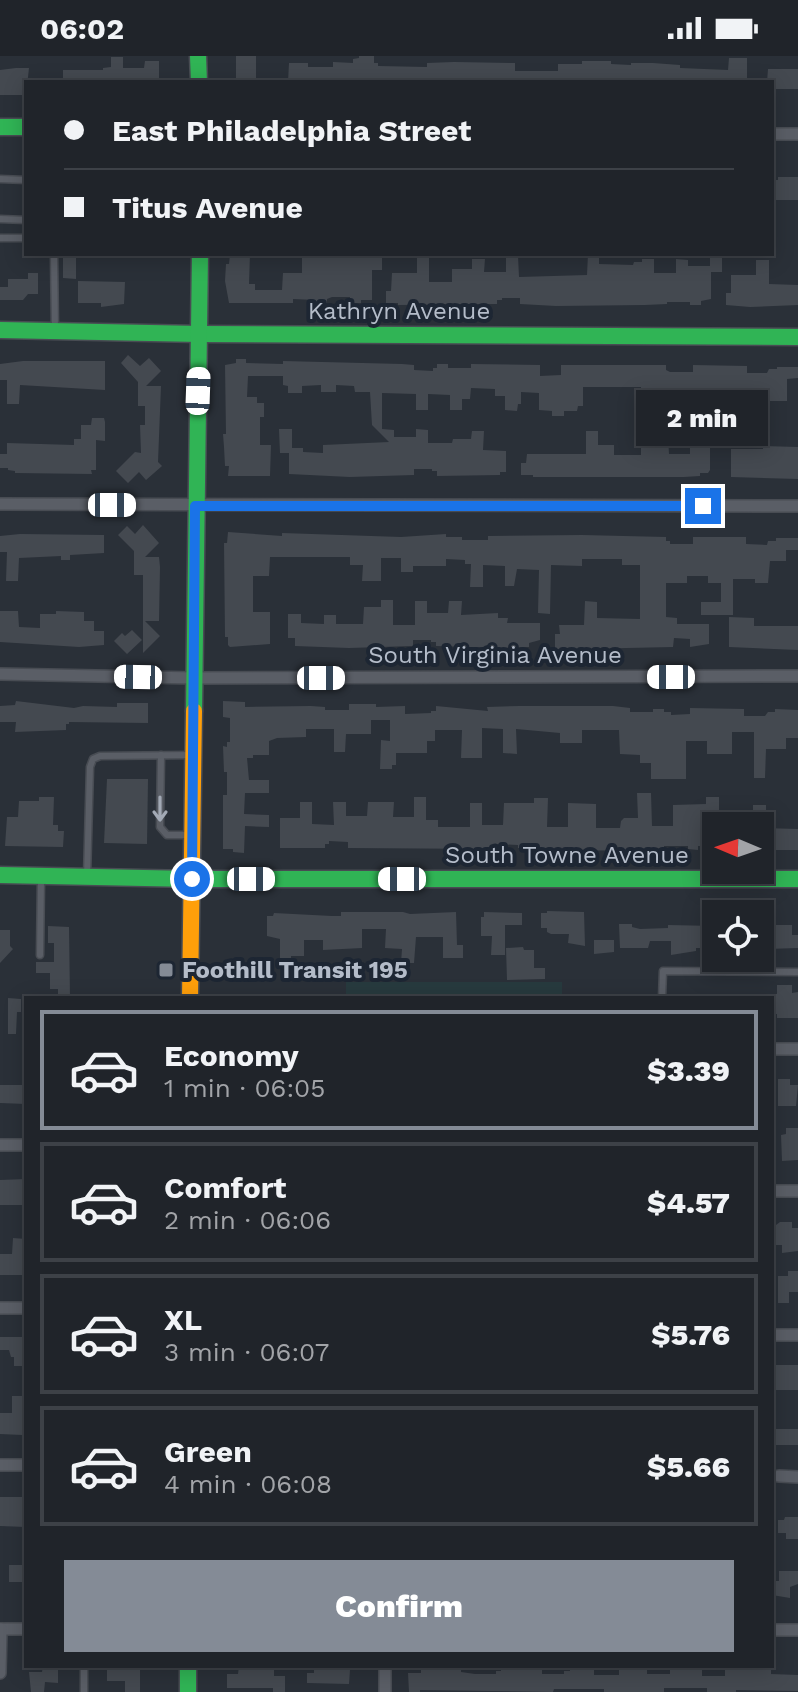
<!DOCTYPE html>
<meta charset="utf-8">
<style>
body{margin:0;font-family:"Work Sans",sans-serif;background:#282c32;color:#f1f3f6;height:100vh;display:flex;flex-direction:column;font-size:30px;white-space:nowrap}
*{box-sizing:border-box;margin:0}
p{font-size:26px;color:#a2a4a8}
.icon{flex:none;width:44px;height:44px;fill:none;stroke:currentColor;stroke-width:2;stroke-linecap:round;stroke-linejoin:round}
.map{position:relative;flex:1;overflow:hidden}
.sheet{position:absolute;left:24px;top:940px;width:750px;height:672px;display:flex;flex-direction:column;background:#20242a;border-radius:0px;box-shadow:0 4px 20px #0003,0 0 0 2px #3d4147}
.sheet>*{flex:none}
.top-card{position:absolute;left:24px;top:24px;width:750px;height:176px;border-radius:0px;box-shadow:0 4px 20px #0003,0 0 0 2px #3d4147;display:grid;align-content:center;height:176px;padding:0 40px;background:#20242a}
.needle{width:52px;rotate:272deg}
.controls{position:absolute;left:702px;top:756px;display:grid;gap:16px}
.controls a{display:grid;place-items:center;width:72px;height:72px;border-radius:0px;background:#20242a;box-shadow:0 4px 20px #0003,0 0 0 2px #3d4147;font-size:40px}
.end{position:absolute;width:36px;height:36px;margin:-18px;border:10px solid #1a73e8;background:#fff;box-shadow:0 0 0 4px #fff}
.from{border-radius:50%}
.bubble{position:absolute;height:56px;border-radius:0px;background:#20242a;box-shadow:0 4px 20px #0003,0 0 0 2px #3d4147;font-size:26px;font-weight:800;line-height:56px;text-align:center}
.car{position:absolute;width:24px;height:48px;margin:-24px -12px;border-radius:10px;box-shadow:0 0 6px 2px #0007;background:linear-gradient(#fff 24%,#345 0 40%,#fff 0 76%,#345 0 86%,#fff 0)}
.top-card b{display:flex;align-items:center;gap:28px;height:76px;font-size:30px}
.top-card b+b{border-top:2px solid #3d4147}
.top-card i{width:20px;height:20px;background:#f1f3f6}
ul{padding:14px 0 0;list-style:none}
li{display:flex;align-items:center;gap:24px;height:120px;margin:0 16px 12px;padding:0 24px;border:4px solid #3d4147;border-radius:0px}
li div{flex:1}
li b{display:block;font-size:30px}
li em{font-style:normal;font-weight:800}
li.selected{border-color:#848b96}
li>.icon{width:72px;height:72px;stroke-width:1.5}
.button{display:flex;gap:16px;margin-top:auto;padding:16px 40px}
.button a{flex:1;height:92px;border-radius:0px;background:#848b96;color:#fff;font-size:32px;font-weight:800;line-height:92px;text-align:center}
.status{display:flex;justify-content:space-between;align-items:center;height:56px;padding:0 40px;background:#20242a;direction:ltr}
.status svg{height:22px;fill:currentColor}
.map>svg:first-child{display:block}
</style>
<div class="status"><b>06:02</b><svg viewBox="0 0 49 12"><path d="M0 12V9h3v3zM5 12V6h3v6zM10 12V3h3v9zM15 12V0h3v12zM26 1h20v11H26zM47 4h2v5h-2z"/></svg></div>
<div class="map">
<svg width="798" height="1636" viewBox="0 0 798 1636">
<rect width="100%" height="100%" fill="#2a3038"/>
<rect fill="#273a3e" x="346" y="926" width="216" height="16"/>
<g fill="#444950">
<rect x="236" y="0" width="20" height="26"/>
<path d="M 359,0 L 374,0 L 374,7 L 378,7 L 378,10 L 427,11 L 427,7 L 454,6 L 515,7 L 515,15 L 558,15 L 558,8 L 582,8 L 582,5 L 611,5 L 611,8 L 631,9 L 631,7 L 653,7 L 680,9 L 680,12 L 728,14 L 729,2 L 747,2 L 747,26 L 472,26 L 446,23 L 446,26 L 288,26 L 289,7 L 308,7 L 308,11 L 333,11 L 333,6 L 353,7 L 353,3 L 359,2 Z"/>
<path d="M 111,1 L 123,1 L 123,12 L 144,12 L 145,5 L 159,5 L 159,22 L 152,22 L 152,26 L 63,26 L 63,14 L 103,14 L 103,12 L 111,11 Z"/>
<path d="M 16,12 L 29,12 L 26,39 L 0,39 L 0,14 Z"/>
<path d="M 768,13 L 798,13 L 798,33 L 774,33 L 772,26 L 767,26 Z"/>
<path d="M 778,121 L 798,121 L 798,144 L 772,144 L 772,124 L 778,124 Z"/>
<path d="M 63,198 L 76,198 L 76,223 L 63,222 Z"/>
<path d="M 230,198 L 250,198 L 249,228 L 255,228 L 255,234 L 282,234 L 283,217 L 302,217 L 302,201 L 317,201 L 317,198 L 348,198 L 348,202 L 382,199 L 382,214 L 372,214 L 372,244 L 361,244 L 361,247 L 350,247 L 350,241 L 332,241 L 327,243 L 327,247 L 316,247 L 316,244 L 293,243 L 293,247 L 229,247 L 225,225 L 226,208 L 229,208 Z"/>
<path d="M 588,198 L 599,198 L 599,208 L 633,209 L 634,206 L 642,206 L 642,203 L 654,203 L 654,217 L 676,217 L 676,203 L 688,204 L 688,210 L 710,210 L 710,200 L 722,200 L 722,216 L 711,216 L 711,243 L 701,245 L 701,249 L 690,249 L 690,246 L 667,246 L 667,248 L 645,249 L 556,250 L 520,248 L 520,242 L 502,242 L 502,244 L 497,244 L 497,248 L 398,249 L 398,247 L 386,247 L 386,235 L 391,235 L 392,217 L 417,217 L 417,202 L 429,202 L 429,226 L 452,226 L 452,213 L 472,213 L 472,203 L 485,203 L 484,216 L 506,216 L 506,200 L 518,200 L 519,221 L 587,219 Z"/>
<path d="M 756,204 L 769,204 L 769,228 L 798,229 L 798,249 L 750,251 L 726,249 L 726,237 L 731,237 L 731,219 L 756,219 Z"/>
<path d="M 28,217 L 38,217 L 38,238 L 28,238 L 23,244 L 0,244 L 0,231 L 8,231 L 8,223 L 28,223 Z"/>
<path d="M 78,225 L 125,226 L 124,248 L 101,251 L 101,247 L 78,247 Z"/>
<path d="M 128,299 L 140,310 L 149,302 L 161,315 L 146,330 L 161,330 L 158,406 L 162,410 L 146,424 L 139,416 L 128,427 L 116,415 L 135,396 L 141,397 L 140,369 L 145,369 L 145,350 L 138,350 L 138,326 L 121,307 Z"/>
<path d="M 236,303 L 246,303 L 246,307 L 283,308 L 283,305 L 402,308 L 414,309 L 414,314 L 433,315 L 433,312 L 437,312 L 437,308 L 448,308 L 448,312 L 471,312 L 471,308 L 540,309 L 540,320 L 561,319 L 561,309 L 666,309 L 666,314 L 670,316 L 693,316 L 693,309 L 747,310 L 747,317 L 767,317 L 769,313 L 777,313 L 777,311 L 798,311 L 798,322 L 787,323 L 787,345 L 768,345 L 768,355 L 738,356 L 738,360 L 725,360 L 725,355 L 709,355 L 709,339 L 688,339 L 687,356 L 675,355 L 675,336 L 653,336 L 653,355 L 641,355 L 641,331 L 583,331 L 583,350 L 578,350 L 577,355 L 564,355 L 564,360 L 552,360 L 552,355 L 539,354 L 539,337 L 521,336 L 521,348 L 518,348 L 517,355 L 505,354 L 505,340 L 495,340 L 495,333 L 471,332 L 470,343 L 462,343 L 462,354 L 450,354 L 450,339 L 428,338 L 428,354 L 416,354 L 416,338 L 382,337 L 382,373 L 394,374 L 394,381 L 416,381 L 416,373 L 428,374 L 428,387 L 452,387 L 453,383 L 471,383 L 472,375 L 484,375 L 483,394 L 506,395 L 506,416 L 500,416 L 500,419 L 437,420 L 437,415 L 432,415 L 432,413 L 414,413 L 414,419 L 350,421 L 289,418 L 289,397 L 280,397 L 279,373 L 292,373 L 292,392 L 303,392 L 303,396 L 323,397 L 323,389 L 389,386 L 372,369 L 370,336 L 355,336 L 354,330 L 336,329 L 336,336 L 321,336 L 321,329 L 302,330 L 302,337 L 288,337 L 288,330 L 283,329 L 283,320 L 248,320 L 247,341 L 257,341 L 257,347 L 264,347 L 264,361 L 260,361 L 260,389 L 271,389 L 270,420 L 228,420 L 229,410 L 225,410 L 224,391 L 223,378 L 226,378 L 225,309 L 236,307 Z"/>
<path d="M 23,305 L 105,305 L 105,334 L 20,329 L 19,348 L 7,348 L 7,324 L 0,324 L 0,308 Z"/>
<path d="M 92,362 L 104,362 L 105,366 L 105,385 L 96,384 L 96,414 L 91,414 L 92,418 L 15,417 L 15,415 L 8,414 L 8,412 L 0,412 L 0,398 L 7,398 L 7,387 L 74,389 L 74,383 L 81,383 L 81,369 L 91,369 Z"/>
<path d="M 586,375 L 598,375 L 598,389 L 614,389 L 614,399 L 641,399 L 641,375 L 654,375 L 653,380 L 668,380 L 669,398 L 690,398 L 690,391 L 710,392 L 710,414 L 708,417 L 700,417 L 700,420 L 684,421 L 533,421 L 533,419 L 521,419 L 521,407 L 526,407 L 527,398 L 586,398 Z"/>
<path d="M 709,375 L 734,376 L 734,387 L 709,387 Z"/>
<path d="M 763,390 L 798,391 L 798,423 L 731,421 L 731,393 L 763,393 Z"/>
<path d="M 143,469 L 159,487 L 145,501 L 159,501 L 160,511 L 159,565 L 145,565 L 160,580 L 143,597 L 143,519 L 134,519 L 134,495 L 118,479 L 127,470 L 135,478 Z"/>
<path d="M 228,476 L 282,480 L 282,477 L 401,481 L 446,478 L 446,481 L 462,481 L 462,484 L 488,484 L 488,480 L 582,479 L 666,481 L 666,485 L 670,485 L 670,488 L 693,488 L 693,481 L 746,481 L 746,488 L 767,489 L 768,485 L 776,485 L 776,482 L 798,482 L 798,494 L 786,494 L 786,505 L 770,505 L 768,527 L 755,527 L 755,523 L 733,523 L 733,559 L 701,559 L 701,546 L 721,546 L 721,527 L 708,527 L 708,520 L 687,520 L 687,527 L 666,527 L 666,561 L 677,562 L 677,568 L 709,568 L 709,588 L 690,591 L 690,583 L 674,582 L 673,591 L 581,593 L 555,593 L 555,578 L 560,578 L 559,569 L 584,569 L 585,545 L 597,546 L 597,562 L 640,563 L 640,509 L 622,509 L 622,503 L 582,503 L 582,510 L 551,509 L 550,558 L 538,557 L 539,514 L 517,513 L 514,530 L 505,530 L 505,510 L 483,509 L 483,531 L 470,531 L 471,508 L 465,508 L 465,504 L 446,503 L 446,510 L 413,510 L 413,516 L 401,516 L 401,502 L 381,502 L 381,525 L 362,525 L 363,509 L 350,509 L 350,501 L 270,501 L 269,520 L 253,520 L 253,556 L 270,556 L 270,588 L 230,591 L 228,589 L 228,581 L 225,581 L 224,487 L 227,487 Z"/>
<path d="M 20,478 L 104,479 L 104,497 L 70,499 L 70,504 L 61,504 L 61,500 L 19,502 L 18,525 L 6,525 L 7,496 L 0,496 L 0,480 Z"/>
<path d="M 381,544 L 393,544 L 393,569 L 415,569 L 415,545 L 427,545 L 427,557 L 448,557 L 449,545 L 462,545 L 461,559 L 498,557 L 498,562 L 508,562 L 507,567 L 540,567 L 540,584 L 529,587 L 529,591 L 501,592 L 436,590 L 436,586 L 431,586 L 431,584 L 413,584 L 413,590 L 349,592 L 295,590 L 295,582 L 288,582 L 288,558 L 301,558 L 301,567 L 324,568 L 324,559 L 336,559 L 336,568 L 363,568 L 364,551 L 381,551 Z"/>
<path d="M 0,555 L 18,555 L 19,571 L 40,572 L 40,558 L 56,558 L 56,555 L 84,556 L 84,565 L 94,565 L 94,575 L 104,575 L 104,589 L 79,591 L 0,586 Z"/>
<path d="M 729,561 L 754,562 L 754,570 L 798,570 L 798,594 L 729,591 Z"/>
<path d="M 132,574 L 142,584 L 127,598 L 114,585 L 122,577 L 125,580 Z"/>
<path d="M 16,645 L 74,652 L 83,650 L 117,651 L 117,647 L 148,647 L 148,667 L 69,666 L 69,668 L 66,668 L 66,674 L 15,676 L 16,666 L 0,666 L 0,650 L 15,649 Z"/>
<path d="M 223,645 L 245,646 L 245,651 L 311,650 L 325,651 L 325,654 L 349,654 L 349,648 L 376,648 L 376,651 L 405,650 L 405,658 L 431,657 L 431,655 L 436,655 L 436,650 L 488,655 L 487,651 L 520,650 L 613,650 L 630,652 L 630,656 L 653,656 L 653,653 L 664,653 L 664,656 L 671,656 L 671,659 L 690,658 L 690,652 L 744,653 L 744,660 L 765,660 L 768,656 L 775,656 L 775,653 L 798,654 L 798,682 L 786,682 L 786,693 L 766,693 L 765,722 L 754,722 L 754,676 L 732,676 L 732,698 L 707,698 L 707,685 L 686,685 L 686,723 L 651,723 L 651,707 L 640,707 L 640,699 L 620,698 L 619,674 L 582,674 L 582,687 L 560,687 L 560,677 L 516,673 L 517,698 L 503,697 L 503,673 L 482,672 L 482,702 L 461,702 L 462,674 L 435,674 L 435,685 L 427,685 L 427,697 L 396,697 L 396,709 L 392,709 L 392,713 L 380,713 L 381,684 L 390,685 L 390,664 L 371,664 L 371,678 L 346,678 L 345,696 L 334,696 L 334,673 L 306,673 L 306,681 L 277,682 L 269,685 L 269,699 L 253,699 L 253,702 L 247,702 L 249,724 L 269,724 L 269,737 L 245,737 L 244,758 L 269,759 L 269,771 L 245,770 L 244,797 L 233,796 L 233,793 L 223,793 L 223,739 L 227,739 L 227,716 L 224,716 L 223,690 L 227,691 L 227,686 L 230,686 L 230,662 L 223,661 Z"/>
<path d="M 107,723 L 148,723 L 147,788 L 104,787 Z"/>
<path d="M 637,737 L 651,737 L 652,770 L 673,770 L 673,749 L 706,748 L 706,741 L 719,741 L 719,760 L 709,760 L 708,790 L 698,790 L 698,794 L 688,793 L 688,790 L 664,790 L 664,792 L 642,794 L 554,795 L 554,793 L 518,792 L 518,789 L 494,788 L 494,793 L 348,792 L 348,786 L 329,785 L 329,788 L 325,788 L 325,792 L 280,792 L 280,762 L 300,762 L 300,746 L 312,746 L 312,768 L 334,769 L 333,746 L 346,746 L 346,760 L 367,760 L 368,746 L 394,746 L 393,761 L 414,761 L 414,741 L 426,741 L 426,764 L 438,764 L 438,771 L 470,771 L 470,747 L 482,747 L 482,769 L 503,769 L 504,747 L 534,747 L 534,742 L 548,742 L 547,771 L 568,771 L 568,747 L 596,748 L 596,772 L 620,772 L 621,765 L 624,762 L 638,762 Z"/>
<path d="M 39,741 L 54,741 L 53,769 L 58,769 L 58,775 L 64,775 L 63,791 L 5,790 L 7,761 L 18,761 L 19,745 L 39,745 Z"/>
<path d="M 753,749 L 766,749 L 766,770 L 738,770 L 738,758 L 753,758 Z"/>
<path d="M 763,772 L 798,773 L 798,794 L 762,794 Z"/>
<path d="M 547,855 L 584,856 L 585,890 L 568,887 L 569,878 L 551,878 L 547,876 L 547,872 L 541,872 L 541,857 L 547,857 Z"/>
<path d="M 341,856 L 403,856 L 410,858 L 456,856 L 457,889 L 463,889 L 463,902 L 443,902 L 443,881 L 416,881 L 414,907 L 401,907 L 402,893 L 385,892 L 386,873 L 362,873 L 362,892 L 323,894 L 323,884 L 304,884 L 304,900 L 291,900 L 291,906 L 280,906 L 280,883 L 267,880 L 267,860 L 273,860 L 274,857 L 332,860 L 341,860 Z"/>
<path d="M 484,856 L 522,857 L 522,869 L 505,869 L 505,899 L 491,899 L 492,880 L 481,880 L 481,861 L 484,861 Z"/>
<path d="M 619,868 L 632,868 L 632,871 L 640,873 L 668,872 L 668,869 L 716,870 L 716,892 L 696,892 L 696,895 L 671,899 L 671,885 L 650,885 L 648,892 L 620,892 Z"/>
<path d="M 760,869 L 792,869 L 792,879 L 798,879 L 798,892 L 767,893 L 767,885 L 760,885 Z"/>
<path d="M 48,870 L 69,871 L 70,942 L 58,942 L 58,933 L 50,933 L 50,917 L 36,917 L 36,906 L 54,906 L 54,887 L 48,887 Z"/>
<path d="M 0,874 L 10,874 L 10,890 L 13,893 L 0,907 Z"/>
<path d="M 594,884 L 614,884 L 614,896 L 594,898 Z"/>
<path d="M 523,891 L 524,894 L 534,894 L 534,912 L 545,912 L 545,923 L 507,924 L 506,892 Z"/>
<path d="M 777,929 L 792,929 L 792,937 L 798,936 L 798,962 L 777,962 L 777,958 L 772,958 L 772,938 L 777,938 Z"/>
<path d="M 8,942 L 21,943 L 21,956 L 17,956 L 16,978 L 8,978 Z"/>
<path d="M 778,1023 L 790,1023 L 790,1029 L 798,1029 L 796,1050 L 778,1050 Z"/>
<path d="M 0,1029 L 26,1029 L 26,1048 L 0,1047 Z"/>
<path d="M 786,1072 L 798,1072 L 798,1104 L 782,1105 L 781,1079 L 786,1078 Z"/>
<path d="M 26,1123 L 26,1149 L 0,1149 L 0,1124 Z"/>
<path d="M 780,1166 L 792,1166 L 792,1172 L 798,1172 L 798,1195 L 782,1197 L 782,1189 L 776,1189 L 776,1169 Z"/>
<path d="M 13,1182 L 26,1183 L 26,1207 L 23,1207 L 23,1219 L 0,1219 L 0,1198 L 12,1198 Z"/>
<path d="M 788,1215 L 798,1215 L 798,1236 L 789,1236 L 789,1247 L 778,1247 L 778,1220 L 788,1220 Z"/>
<path d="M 0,1281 L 23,1281 L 26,1310 L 14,1310 L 14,1301 L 11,1301 L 9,1294 L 0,1294 Z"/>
<rect x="772" y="1309" width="26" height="25"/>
<path d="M 12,1340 L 26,1340 L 26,1366 L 22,1366 L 22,1379 L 0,1378 L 0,1357 L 12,1357 Z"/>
<rect x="772" y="1373" width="26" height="16"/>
<path d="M 0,1441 L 26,1441 L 26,1471 L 0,1470 Z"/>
<path d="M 785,1461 L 798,1461 L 798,1483 L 786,1483 L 786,1477 L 778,1477 L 778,1464 L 784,1464 Z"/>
<rect x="9" y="1509" width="17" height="17"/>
<path d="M 779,1515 L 798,1515 L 798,1528 L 790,1531 L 790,1542 L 772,1539 L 772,1525 L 779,1525 Z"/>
<path d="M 43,1610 L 58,1610 L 58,1627 L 45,1626 L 44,1636 L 31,1636 L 29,1616 L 42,1616 Z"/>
<path d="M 107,1610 L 140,1610 L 140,1636 L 125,1636 L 125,1625 L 107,1625 Z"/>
<path d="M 239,1610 L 274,1610 L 274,1620 L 285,1620 L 285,1636 L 273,1636 L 273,1632 L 227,1632 L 227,1618 L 238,1618 Z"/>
<path d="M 314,1610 L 339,1610 L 339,1614 L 350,1614 L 349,1628 L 307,1627 L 307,1617 L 314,1617 Z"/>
<path d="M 421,1610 L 461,1610 L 461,1616 L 475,1618 L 496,1618 L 496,1615 L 501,1615 L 501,1610 L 542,1610 L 542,1618 L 564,1618 L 564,1615 L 570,1615 L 570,1610 L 594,1610 L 594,1619 L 619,1619 L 619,1610 L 647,1610 L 647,1618 L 670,1618 L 670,1610 L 694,1610 L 702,1612 L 702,1620 L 725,1620 L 725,1610 L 771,1610 L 771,1618 L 798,1619 L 798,1635 L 736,1634 L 736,1636 L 707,1636 L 707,1632 L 664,1632 L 664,1636 L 604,1636 L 604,1633 L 554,1633 L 553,1636 L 420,1634 L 420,1636 L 409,1636 L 408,1617 L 421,1617 Z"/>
</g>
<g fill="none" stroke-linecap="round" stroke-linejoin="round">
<defs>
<g id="lane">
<path d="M 0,123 L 26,124"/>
<path d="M 0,163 L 26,164"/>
<path d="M 0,182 L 26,182"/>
<path d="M 54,198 L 55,274"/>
<path d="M 161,699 L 160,771 L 167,779 L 189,779"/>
<path d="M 87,821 L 90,711 L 93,703 L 100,700 L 191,699"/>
<path d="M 40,899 L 41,823"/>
<path d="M 662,942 L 663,915 L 798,916"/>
<path d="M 84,1636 L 84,1610"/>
</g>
<g id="street">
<path d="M 772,78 L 798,78"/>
<path d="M 0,448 L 798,450"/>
<path d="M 0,618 L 194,622 L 798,620"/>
<path d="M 772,993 L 798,993"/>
<path d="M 0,1089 L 26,1089"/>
<path d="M 772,1135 L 798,1135"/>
<path d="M 0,1252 L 26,1252"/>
<path d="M 772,1279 L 798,1279"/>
<path d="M 0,1409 L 26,1409"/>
<path d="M 779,1420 L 798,1421"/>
<path d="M 0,1573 L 26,1573"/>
<path d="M 772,1574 L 798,1574"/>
<path d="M 385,1610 L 385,1636"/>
<path d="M 0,1617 L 1,1573"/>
</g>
<g id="fast">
<path d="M 198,0 L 199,26"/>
<path d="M 0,71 L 26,71"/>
<path d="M 0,274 L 200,278 L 798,281"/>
<path d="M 194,655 L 200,198"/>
<path d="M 0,819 L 192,823 L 798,823"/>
<path d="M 188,1610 L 188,1636"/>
</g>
<path id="slow" d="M 190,942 L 194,655"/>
</defs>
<use href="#lane" stroke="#484c53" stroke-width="9"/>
<use href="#street" stroke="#484c53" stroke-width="14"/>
<use href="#fast" stroke="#484c53" stroke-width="19"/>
<use href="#slow" stroke="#484c53" stroke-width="19"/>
<use href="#lane" stroke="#5a5e66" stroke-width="6"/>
<use href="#street" stroke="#5a5e66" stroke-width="11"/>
<use href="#fast" stroke="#30b455" stroke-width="16"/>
<use href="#slow" stroke="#ff9f0a" stroke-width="16"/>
</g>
<defs><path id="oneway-shaft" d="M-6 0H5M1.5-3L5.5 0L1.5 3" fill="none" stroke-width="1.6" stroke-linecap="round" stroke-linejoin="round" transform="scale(2)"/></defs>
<use stroke="#a2a9b5" href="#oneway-shaft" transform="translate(160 753) rotate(90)"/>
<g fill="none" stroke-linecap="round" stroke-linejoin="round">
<path stroke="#1a73e8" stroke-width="10" d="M 192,823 L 195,450 L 703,450"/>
</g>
<rect fill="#848b96" stroke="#1d2633" stroke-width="3" x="158" y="906" width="16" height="16" rx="4"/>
<g text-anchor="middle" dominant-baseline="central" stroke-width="8" stroke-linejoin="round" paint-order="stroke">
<g font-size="24" fill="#b4bcc9" stroke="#1d2633">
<text x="399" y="255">Kathryn Avenue</text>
<text x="495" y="599">South Virginia Avenue</text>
<text x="567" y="799">South Towne Avenue</text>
</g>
<g font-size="24" font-weight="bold" fill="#b4bcc9" stroke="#1d2633" text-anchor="start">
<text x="182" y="914">Foothill Transit 195</text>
</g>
</g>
</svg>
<div class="controls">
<a><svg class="needle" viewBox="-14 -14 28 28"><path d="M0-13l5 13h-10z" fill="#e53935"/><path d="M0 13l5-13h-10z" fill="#a2a4a8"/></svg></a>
<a><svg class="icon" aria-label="locate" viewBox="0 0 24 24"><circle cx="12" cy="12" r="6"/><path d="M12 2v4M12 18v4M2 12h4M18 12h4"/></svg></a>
</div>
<i class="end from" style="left:192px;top:823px"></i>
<i class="end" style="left:703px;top:450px"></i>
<div class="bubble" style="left:636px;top:334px;width:132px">2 min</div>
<i class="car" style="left:198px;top:335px;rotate:2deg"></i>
<i class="car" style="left:112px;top:449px;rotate:90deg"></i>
<i class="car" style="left:138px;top:621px;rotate:271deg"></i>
<i class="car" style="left:671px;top:621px;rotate:270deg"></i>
<i class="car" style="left:321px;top:622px;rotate:90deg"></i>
<i class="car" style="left:251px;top:823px;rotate:90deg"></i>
<i class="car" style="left:402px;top:823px;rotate:270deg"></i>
<div class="top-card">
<b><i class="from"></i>East Philadelphia Street</b>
<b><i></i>Titus Avenue</b>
</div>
<section class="sheet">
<ul>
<li class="selected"><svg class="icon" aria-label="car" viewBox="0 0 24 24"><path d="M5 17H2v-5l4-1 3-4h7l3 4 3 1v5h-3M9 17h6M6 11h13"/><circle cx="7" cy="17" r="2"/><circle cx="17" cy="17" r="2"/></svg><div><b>Economy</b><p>1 min · 06:05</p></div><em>$3.39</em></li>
<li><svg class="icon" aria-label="car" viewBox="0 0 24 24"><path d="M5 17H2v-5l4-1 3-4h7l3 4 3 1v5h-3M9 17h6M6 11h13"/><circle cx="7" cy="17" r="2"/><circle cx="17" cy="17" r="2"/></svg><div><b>Comfort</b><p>2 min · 06:06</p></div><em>$4.57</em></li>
<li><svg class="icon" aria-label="car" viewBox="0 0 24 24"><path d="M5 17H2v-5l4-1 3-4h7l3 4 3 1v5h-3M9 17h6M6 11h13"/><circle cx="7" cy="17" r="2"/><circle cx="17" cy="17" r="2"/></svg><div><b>XL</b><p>3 min · 06:07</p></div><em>$5.76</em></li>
<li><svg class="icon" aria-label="car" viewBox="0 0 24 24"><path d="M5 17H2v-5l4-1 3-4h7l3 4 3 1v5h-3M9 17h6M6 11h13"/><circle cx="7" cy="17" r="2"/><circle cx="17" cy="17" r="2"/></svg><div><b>Green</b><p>4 min · 06:08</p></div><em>$5.66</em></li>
</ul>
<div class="button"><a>Confirm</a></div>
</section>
</div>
